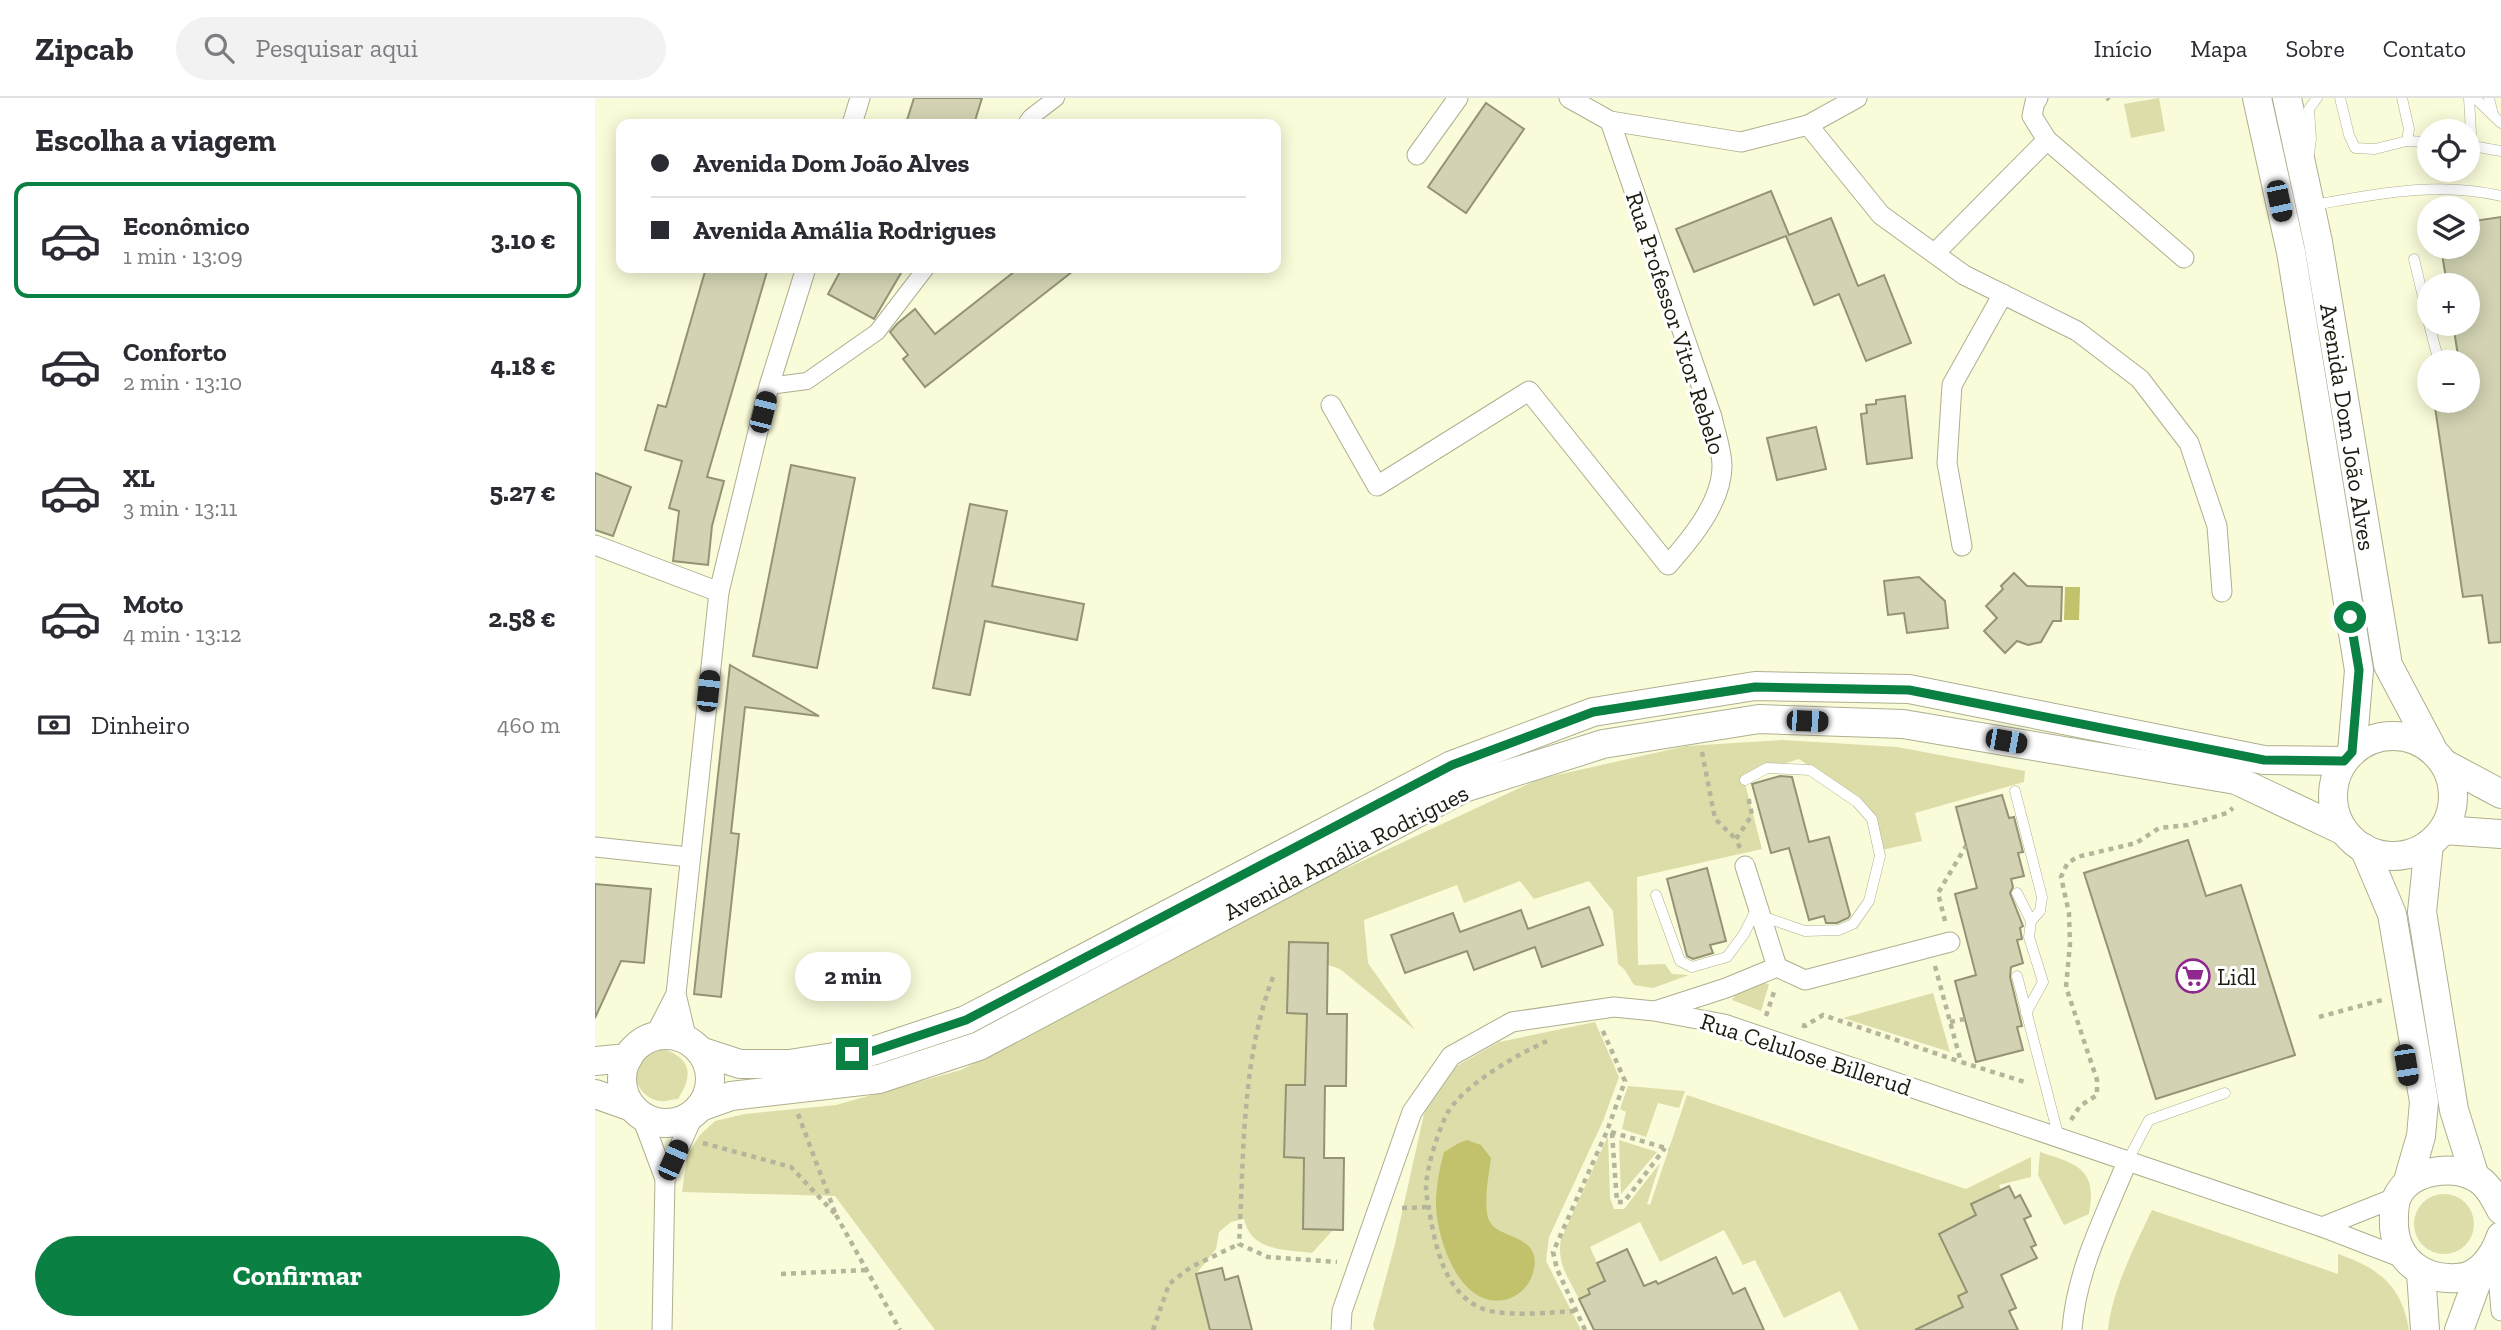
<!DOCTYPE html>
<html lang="pt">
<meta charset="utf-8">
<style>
body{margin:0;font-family:"Zilla Slab",serif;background:#f2f2f3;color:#2b2b33;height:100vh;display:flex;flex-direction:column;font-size:26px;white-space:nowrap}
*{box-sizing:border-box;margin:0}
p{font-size:23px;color:#7c7c81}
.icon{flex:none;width:38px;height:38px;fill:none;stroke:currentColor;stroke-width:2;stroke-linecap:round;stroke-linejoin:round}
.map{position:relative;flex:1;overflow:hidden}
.panel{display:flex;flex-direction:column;background:#fff;width:595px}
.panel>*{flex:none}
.hud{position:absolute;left:21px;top:21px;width:665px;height:154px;border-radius:14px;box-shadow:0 4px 18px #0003;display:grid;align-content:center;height:154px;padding:0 35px;background:#fff}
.tools{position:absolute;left:1822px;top:21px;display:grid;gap:14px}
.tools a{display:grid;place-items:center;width:63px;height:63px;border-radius:50%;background:#fff;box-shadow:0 4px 18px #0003;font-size:35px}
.end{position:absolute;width:32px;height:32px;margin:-16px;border:9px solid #0b8043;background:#fff;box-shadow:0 0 0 4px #fff}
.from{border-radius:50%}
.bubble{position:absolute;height:49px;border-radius:24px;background:#fff;box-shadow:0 4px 18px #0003;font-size:23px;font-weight:700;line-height:49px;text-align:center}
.car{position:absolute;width:21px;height:42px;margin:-21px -10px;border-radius:9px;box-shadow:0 0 5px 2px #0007;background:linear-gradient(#222 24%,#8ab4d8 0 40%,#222 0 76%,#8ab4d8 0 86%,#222 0)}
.hud b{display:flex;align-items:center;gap:24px;height:66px;font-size:26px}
.hud b+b{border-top:2px solid #e1e1e2}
.hud i{width:18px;height:18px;background:#2b2b33}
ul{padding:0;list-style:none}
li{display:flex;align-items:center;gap:21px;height:116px;margin:0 14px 10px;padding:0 21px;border:4px solid transparent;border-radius:14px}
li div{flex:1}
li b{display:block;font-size:26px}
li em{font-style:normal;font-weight:700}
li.selected{border-color:#0b8043}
li>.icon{width:63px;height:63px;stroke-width:1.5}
h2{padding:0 35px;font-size:32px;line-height:84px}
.pay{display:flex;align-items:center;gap:18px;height:77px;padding:0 35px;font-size:26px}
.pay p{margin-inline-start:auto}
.cta{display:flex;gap:14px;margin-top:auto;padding:14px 35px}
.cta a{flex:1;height:80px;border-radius:42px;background:#0b8043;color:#fff;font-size:28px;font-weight:700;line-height:80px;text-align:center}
header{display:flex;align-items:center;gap:42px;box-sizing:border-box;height:98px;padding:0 35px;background:#fff;border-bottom:2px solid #e1e1e2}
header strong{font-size:33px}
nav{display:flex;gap:38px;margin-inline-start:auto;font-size:24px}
.search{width:490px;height:63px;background:#f2f2f3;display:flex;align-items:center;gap:18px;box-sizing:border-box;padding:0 24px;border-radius:38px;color:#7c7c81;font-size:26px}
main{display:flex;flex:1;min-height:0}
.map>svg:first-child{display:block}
</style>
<header>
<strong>Zipcab</strong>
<div class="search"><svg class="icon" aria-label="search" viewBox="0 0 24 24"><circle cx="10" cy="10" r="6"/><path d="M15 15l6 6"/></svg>Pesquisar aqui</div>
<nav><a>Início</a><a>Mapa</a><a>Sobre</a><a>Contato</a></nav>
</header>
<main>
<section class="panel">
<h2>Escolha a viagem</h2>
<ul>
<li class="selected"><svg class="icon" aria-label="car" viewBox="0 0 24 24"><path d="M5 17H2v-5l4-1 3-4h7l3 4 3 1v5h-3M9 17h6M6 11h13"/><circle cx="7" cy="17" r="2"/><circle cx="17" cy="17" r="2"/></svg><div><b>Econômico</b><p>1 min · 13:09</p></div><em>3.10 €</em></li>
<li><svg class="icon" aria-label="car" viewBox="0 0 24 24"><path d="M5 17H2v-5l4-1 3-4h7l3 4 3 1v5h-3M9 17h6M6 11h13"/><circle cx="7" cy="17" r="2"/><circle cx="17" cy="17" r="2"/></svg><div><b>Conforto</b><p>2 min · 13:10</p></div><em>4.18 €</em></li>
<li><svg class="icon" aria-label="car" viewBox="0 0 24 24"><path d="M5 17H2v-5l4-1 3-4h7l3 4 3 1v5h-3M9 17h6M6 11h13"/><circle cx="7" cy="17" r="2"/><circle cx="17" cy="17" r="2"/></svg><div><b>XL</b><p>3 min · 13:11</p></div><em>5.27 €</em></li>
<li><svg class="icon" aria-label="car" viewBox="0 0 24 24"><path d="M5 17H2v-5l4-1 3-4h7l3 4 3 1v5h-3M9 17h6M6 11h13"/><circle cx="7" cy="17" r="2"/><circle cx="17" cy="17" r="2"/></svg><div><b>Moto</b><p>4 min · 13:12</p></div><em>2.58 €</em></li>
</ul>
<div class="pay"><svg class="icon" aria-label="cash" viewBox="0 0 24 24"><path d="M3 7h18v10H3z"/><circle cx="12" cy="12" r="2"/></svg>Dinheiro<p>460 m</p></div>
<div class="cta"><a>Confirmar</a></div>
</section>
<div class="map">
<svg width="1906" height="1232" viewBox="0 0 1906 1232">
<rect width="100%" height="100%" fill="#fafbd9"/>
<g fill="#dddda9">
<path d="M 1564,0 L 1570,33 L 1536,40 L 1529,6 Z"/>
<path d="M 1188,642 L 1302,649 L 1430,673 L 1429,684 L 1320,715 L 1327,743 L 1287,752 L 1265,703 L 1204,661 L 1148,678 L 1167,751 L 1042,779 L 1043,867 L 1070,866 L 1077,876 L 1094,877 L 1058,890 L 1039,887 L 1030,872 L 1023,866 L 1018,813 L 994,783 L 939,801 L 925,783 L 869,805 L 862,787 L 769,822 L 773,865 L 820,932 L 745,871 L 733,867 L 733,845 L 694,844 L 692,915 L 712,916 L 710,987 L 691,988 L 689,1059 L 709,1060 L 738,1132 L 717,1155 C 689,1151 657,1154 649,1121 L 636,1124 L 624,1134 L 621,1151 L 601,1176 L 615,1232 L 340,1232 L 240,1098 L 87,1094 L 92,1057 L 104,1038 L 120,1023 L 150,1016 L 241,1007 L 366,972 L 735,778 L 944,681 L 1091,648 Z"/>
<path d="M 1169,885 L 1174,886 L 1166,913 L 1137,902 L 1141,896 Z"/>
<path d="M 1338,895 L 1355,954 L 1248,920 Z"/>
<path d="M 1000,924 L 1024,979 L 1008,1023 L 954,1139 L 951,1163 L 986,1232 L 780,1232 L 778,1227 L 800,1146 L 831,1007 L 858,970 L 904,944 Z"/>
<path d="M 68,951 C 96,960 99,977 83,1001 C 78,1001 71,1004 66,1003 C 46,1002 32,976 46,960 C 52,954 60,953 68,951 Z"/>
<path d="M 1033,988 L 1090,993 L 1084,1010 L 1063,1005 L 1051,1039 L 1027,1031 L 1031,1014 L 1025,1011 Z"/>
<path d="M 1092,997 L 1371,1091 L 1436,1059 L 1436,1079 L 1404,1087 L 1406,1092 L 1376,1106 L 1381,1117 L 1344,1136 L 1359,1167 L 1398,1181 L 1363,1198 L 1368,1209 L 1332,1226 L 1334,1232 L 1264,1232 L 1245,1193 L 1189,1220 L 1160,1162 L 1148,1167 L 1129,1132 L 1065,1164 L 1045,1124 L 995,1149 L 1010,1183 L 994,1191 L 995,1196 L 984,1201 C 974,1181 961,1164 966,1141 L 1013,1038 L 1015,1100 L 1019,1111 L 1029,1111 L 1065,1065 L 1052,1106 L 1055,1107 Z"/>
<path d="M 1024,1042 L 1062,1054 L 1026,1096 Z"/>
<path d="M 1445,1054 C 1482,1066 1503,1071 1494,1116 L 1469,1127 L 1443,1077 Z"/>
<circle cx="1849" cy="1126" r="30"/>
<path d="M 1557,1112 L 1743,1176 L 1743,1156 C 1783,1170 1807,1187 1814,1232 L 1513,1232 C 1517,1193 1540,1147 1557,1112 Z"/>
</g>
<g fill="#c2c16c">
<path d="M 1470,489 L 1485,489 L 1484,522 L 1469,522 Z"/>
<path d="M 872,1042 L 886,1047 L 896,1060 C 894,1076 887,1111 895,1124 C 905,1142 949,1136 938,1175 C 934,1188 925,1197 913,1201 C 866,1214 842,1143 841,1107 C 841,1090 844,1072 849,1054 L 864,1045 Z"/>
</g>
<g fill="#d3d3b3" stroke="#949475" stroke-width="2">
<path d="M 319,0 L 387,0 L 379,26 L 326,26 L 312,22 Z"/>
<path d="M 891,5 L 929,31 L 871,115 L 833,89 Z"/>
<path d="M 1176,93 L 1194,137 L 1236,120 L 1263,188 L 1289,177 L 1316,245 L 1271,263 L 1244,196 L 1219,207 L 1191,138 L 1099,174 L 1081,131 Z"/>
<path d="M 1906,119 L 1906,544 L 1894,545 L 1887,497 L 1868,499 L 1840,309 L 1847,308 L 1849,313 L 1855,314 L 1860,312 L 1861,306 L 1872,304 L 1872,264 L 1864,264 L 1858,226 L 1872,226 L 1872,187 L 1852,187 L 1846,149 L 1872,149 L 1872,124 Z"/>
<path d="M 111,170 L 173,170 L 112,379 L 129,383 L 117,428 L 113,467 L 78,463 L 84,413 L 74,410 L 87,363 L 50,352 L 63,307 L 71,309 Z"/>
<path d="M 247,170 L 309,170 L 279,221 L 233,196 Z"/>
<path d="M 424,170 L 482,170 L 330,289 L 308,261 L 313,257 L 295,234 L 302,226 L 320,211 L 340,236 Z"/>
<path d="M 1310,298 L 1317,360 L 1272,366 L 1266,316 L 1272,315 L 1271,307 L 1281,306 L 1281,302 Z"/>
<path d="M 1221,329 L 1231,371 L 1182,382 L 1172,340 Z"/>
<path d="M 196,367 L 260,380 L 222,570 L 158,558 Z"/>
<path d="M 0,375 L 36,389 L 18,438 L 0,432 Z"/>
<path d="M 375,406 L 412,413 L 397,488 L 489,506 L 482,542 L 390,523 L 375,597 L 338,590 Z"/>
<path d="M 1419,475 L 1432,488 L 1467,489 L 1466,523 L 1458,523 L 1446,544 L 1433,547 L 1422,543 L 1410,555 L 1389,533 L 1402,520 L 1391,508 L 1408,491 L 1406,488 Z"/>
<path d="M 1324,479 L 1350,503 L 1353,530 L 1312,535 L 1309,515 L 1293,517 L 1289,483 Z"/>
<path d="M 135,567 L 224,618 L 150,609 L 136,735 L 144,736 L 126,899 L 99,896 Z"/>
<path d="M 1185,678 L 1197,679 L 1214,744 L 1234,739 L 1255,817 L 1253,820 L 1242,825 L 1231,825 L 1229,818 L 1214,822 L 1194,750 L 1176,755 L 1157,686 Z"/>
<path d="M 1407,697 L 1414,720 L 1419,719 L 1428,754 L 1423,755 L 1429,778 L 1416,781 L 1418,789 L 1415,795 L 1428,828 L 1425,830 L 1427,841 L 1422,842 L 1428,865 L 1416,869 L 1415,879 L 1427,928 L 1422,929 L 1428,952 L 1381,964 L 1360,883 L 1381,877 L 1360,796 L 1382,790 L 1361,709 Z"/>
<path d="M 1593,742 L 1611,798 L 1646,787 L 1700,957 L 1561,1001 L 1489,775 Z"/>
<path d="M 1112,770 L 1131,843 L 1115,847 L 1118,855 L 1098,861 L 1092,858 L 1072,781 Z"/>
<path d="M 0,786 L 56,791 L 49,865 L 26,863 L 0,920 Z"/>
<path d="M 994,809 L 1008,847 L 947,869 L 940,849 L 879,872 L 872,853 L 810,875 L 796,837 L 858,815 L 865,834 L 926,812 L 933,831 Z"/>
<path d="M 694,844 L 733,845 L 732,916 L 752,916 L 751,988 L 730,988 L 729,1060 L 749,1060 L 748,1132 L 708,1131 L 709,1060 L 689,1059 L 691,987 L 710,987 L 712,916 L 692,915 Z"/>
<path d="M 1414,1088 L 1420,1100 L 1425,1097 L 1436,1118 L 1429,1121 L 1441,1147 L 1436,1149 L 1442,1160 L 1406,1177 L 1421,1210 L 1414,1213 L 1423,1232 L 1320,1232 L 1368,1209 L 1363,1198 L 1372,1194 L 1344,1136 L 1381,1117 L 1376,1106 Z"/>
<path d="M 1032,1151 L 1049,1188 L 1061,1183 L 1063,1186 L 1121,1159 L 1138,1196 L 1150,1190 L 1169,1232 L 999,1232 L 984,1201 L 995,1196 L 993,1191 L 1010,1183 L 1002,1165 Z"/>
<path d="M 627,1170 L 630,1182 L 643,1178 L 657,1232 L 615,1232 L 601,1176 Z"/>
</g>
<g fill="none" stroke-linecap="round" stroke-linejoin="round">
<defs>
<g id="service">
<path d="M 1745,0 L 1754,37 L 1760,50 L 1780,51 L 1812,43 L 1814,31 L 1807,0"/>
<path d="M 1880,0 L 1906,25"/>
<path d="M 1894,0 L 1898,17"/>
<path d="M 1872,36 L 1876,35 L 1874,0"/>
<path d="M 1812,43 L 1834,44"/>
<path d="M 1872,47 L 1906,53"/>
<path d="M 1714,56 L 1716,41 L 1714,11 L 1722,0"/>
<path d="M 1719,107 C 1781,96 1844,83 1906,98"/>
<path d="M 1819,161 L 1834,224"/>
<path d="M 1834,226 L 1844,264"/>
<path d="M 1853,303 L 1854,307"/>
<path d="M 1150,682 L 1172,670 L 1215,672 L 1262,704 L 1277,721 L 1285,758 L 1274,803 L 1258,826 L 1244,832 L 1210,833 L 1166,818"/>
<path d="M 1420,693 L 1447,799 L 1445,813 L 1436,823"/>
<path d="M 1422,795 L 1436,823 L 1434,839 L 1448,884 L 1431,915"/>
<path d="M 1061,797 L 1085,863 L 1097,869 L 1132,859 L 1149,836 L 1163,808"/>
<path d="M 1422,878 L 1464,1040"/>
<path d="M 1532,1064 L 1554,1022 L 1630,995"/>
</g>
<g id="pedestrian">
<path d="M 431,26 L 436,19 L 461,0"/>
<path d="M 174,288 L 212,283 L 282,234 L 331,170"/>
</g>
<g id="minor">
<path d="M 974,0 L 1015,23 L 1146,44 L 1213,27 L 1262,0"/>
<path d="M 1443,0 L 1440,4 L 1437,18 L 1452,42"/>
<path d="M 257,26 L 265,0"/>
<path d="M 1213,27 L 1286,117 L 1369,177 L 1482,233 L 1545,281 L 1594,345 L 1622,428 L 1627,494"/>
<path d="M 822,57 L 863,0"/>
<path d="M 1340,155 L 1452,42 L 1589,160"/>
<path d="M 736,307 L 782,388 L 934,293 L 1073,467 C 1096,441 1127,404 1127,368 C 1127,352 1120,334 1117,319 L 1015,23"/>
<path d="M 0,447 L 124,494"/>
<path d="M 1367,448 L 1352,365 L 1357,287 L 1408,196"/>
<path d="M 0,749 L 94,759"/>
<path d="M 1150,768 L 1182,869"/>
<path d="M 1063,912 L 1131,890 L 1182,869 L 1210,882 L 1355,844"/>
<path d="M 59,939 L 81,896"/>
<path d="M 92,942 L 81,896 L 124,494 L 174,288 L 211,170"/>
<path d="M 46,1017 L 70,1081 L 67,1232"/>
<path d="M 70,1081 L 100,1014"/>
<path d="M 1727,1129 L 1802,1099"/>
<path d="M 1901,1153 L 1906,1213"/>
<path d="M 746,1232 L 747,1213 L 817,1014 L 856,958 L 917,924 L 1019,909 L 1059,913 L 1129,926 L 1727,1129 L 1810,1161"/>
<path d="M 1477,1232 C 1481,1173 1510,1118 1532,1064"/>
</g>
<g id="secondary">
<path d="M 1662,0 L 1696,154 L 1764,572 L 1757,654"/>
<path d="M 1692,0 L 1723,144 L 1793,567 L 1837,650"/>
<circle cx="1798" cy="698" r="60"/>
<path d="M 1850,666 L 1906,696"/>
<path d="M 1848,732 L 1906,736"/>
<path d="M 1834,746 L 1827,814 L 1859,1012 L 1880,1079"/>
<path d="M 1769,750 L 1797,816 L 1829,1004 L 1826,1038 L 1813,1083"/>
<circle cx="71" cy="981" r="44"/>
<path d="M 105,953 L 145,966 L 194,966 L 278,953 L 371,922 L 857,667 L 998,614 L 1160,588 L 1314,591 L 1669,662 L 1749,663"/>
<path d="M 0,963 L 33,960"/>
<path d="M 0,996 L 37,1009"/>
<path d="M 105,1009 L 136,998 L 284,981 L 384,948 L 869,690 L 1008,646 L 1164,621 L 1308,626 L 1641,682 L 1749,733"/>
<path d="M 1906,1112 C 1899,1099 1893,1086 1880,1079 C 1856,1066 1815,1073 1803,1097 C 1798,1106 1799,1120 1799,1129 C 1802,1164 1829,1182 1862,1180 C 1885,1179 1899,1158 1906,1138"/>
<path d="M 1826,1175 L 1830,1232"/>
<path d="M 1864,1232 L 1887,1170"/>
</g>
</defs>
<use href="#service" stroke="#afaf90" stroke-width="11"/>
<use href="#pedestrian" stroke="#afaf90" stroke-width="18"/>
<use href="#minor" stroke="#afaf90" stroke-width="21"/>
<use href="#secondary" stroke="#afaf90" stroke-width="30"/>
<g stroke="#b4b59a" stroke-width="4.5" stroke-dasharray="5 5" stroke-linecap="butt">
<path d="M 1512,0 L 1514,2"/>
<path d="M 1107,654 L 1120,721 L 1141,741"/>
<path d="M 1145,750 L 1141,741 L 1157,717 L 1153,698"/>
<path d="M 1350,823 L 1343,795 L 1371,748"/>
<path d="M 1340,868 L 1366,964 L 1433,985"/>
<path d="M 678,879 C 646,963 649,1058 644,1146 L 673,1159 L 742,1164"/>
<path d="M 1171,918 L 1179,894"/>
<path d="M 1724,919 L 1787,902"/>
<path d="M 1355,924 L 1370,921"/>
<path d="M 1207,927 L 1210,928 L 1228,917 L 1366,964"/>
<path d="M 952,943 C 923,956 870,986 853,1014 C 844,1030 831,1071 831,1090 C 831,1097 833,1104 834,1111 C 840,1147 849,1194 886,1210 C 908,1220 957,1214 982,1213"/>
<path d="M 1476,1022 L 1485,1008 L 1502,997 L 1502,982 L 1471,889 L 1475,846 L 1474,815 L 1466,779 L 1472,766 L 1482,759 L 1541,745 L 1564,730 L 1593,727 L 1632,715 L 1638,710"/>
<path d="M 1016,1034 L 1074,1051"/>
<path d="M 1017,1035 L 1022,1104 L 1029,1104 L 1070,1050"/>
<path d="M 108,1045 L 196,1069 L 241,1117 L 203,1016"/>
<path d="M 807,1110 L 834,1109"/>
<path d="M 241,1117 L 305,1232"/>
<path d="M 186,1176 L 272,1172"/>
<path d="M 558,1232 L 574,1186 L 596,1169 L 644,1146"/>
<path d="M 990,1232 L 962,1171 L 958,1154 L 1012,1033 L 1030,983 L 1007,931"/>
</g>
<use href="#service" stroke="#fff" stroke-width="10"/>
<use href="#pedestrian" stroke="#fff" stroke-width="16"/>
<use href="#minor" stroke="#fff" stroke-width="19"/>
<use href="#secondary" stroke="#fff" stroke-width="28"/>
</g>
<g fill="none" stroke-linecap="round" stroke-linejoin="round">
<path stroke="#0b8043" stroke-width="9" d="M 257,956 L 278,953 L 371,922 L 857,667 L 998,614 L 1160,589 L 1314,592 L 1669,662 L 1749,663 L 1757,654 L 1764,572 L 1755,519"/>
</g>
<defs>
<symbol id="supermarket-ring" viewBox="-11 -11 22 22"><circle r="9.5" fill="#fff" stroke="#8e288e" stroke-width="1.5"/><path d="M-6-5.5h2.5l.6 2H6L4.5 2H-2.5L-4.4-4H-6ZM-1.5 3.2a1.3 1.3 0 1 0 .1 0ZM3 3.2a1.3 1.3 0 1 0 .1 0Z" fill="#8e288e"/></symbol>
</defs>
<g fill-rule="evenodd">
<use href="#supermarket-ring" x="1579" y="859" width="38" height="38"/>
</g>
<g text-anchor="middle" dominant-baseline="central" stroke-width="6" stroke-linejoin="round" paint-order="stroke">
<g font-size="24" fill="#1c1c10" stroke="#fff">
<text transform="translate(1081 225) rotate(72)">Rua Professor Vitor Rebelo</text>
<text transform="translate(1753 329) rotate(81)">Avenida Dom João Alves</text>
<text transform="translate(751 754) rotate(-27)">Avenida Amália Rodrigues</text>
<text transform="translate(1211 956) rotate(18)">Rua Celulose Billerud</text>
</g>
<g font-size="24" fill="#1c1c10" stroke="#fff" text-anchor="start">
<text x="1622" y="878">Lidl</text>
</g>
</g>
</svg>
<div class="tools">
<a><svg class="icon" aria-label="locate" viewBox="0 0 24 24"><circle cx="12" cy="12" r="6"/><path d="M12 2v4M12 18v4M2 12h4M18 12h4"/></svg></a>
<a><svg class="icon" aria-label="layers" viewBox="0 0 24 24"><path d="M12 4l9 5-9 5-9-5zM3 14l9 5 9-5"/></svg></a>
<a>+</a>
<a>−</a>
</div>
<i class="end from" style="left:1755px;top:519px"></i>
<i class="end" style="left:257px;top:956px"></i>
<div class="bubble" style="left:200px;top:854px;width:116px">2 min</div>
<i class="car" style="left:1684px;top:103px;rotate:168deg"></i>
<i class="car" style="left:168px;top:314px;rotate:14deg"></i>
<i class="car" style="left:113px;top:593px;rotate:6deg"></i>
<i class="car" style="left:1212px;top:623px;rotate:92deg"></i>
<i class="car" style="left:1411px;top:643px;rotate:100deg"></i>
<i class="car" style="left:1811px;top:967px;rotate:171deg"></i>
<i class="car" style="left:78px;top:1062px;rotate:24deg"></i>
<div class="hud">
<b><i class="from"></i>Avenida Dom João Alves</b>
<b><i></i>Avenida Amália Rodrigues</b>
</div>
</div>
</main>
